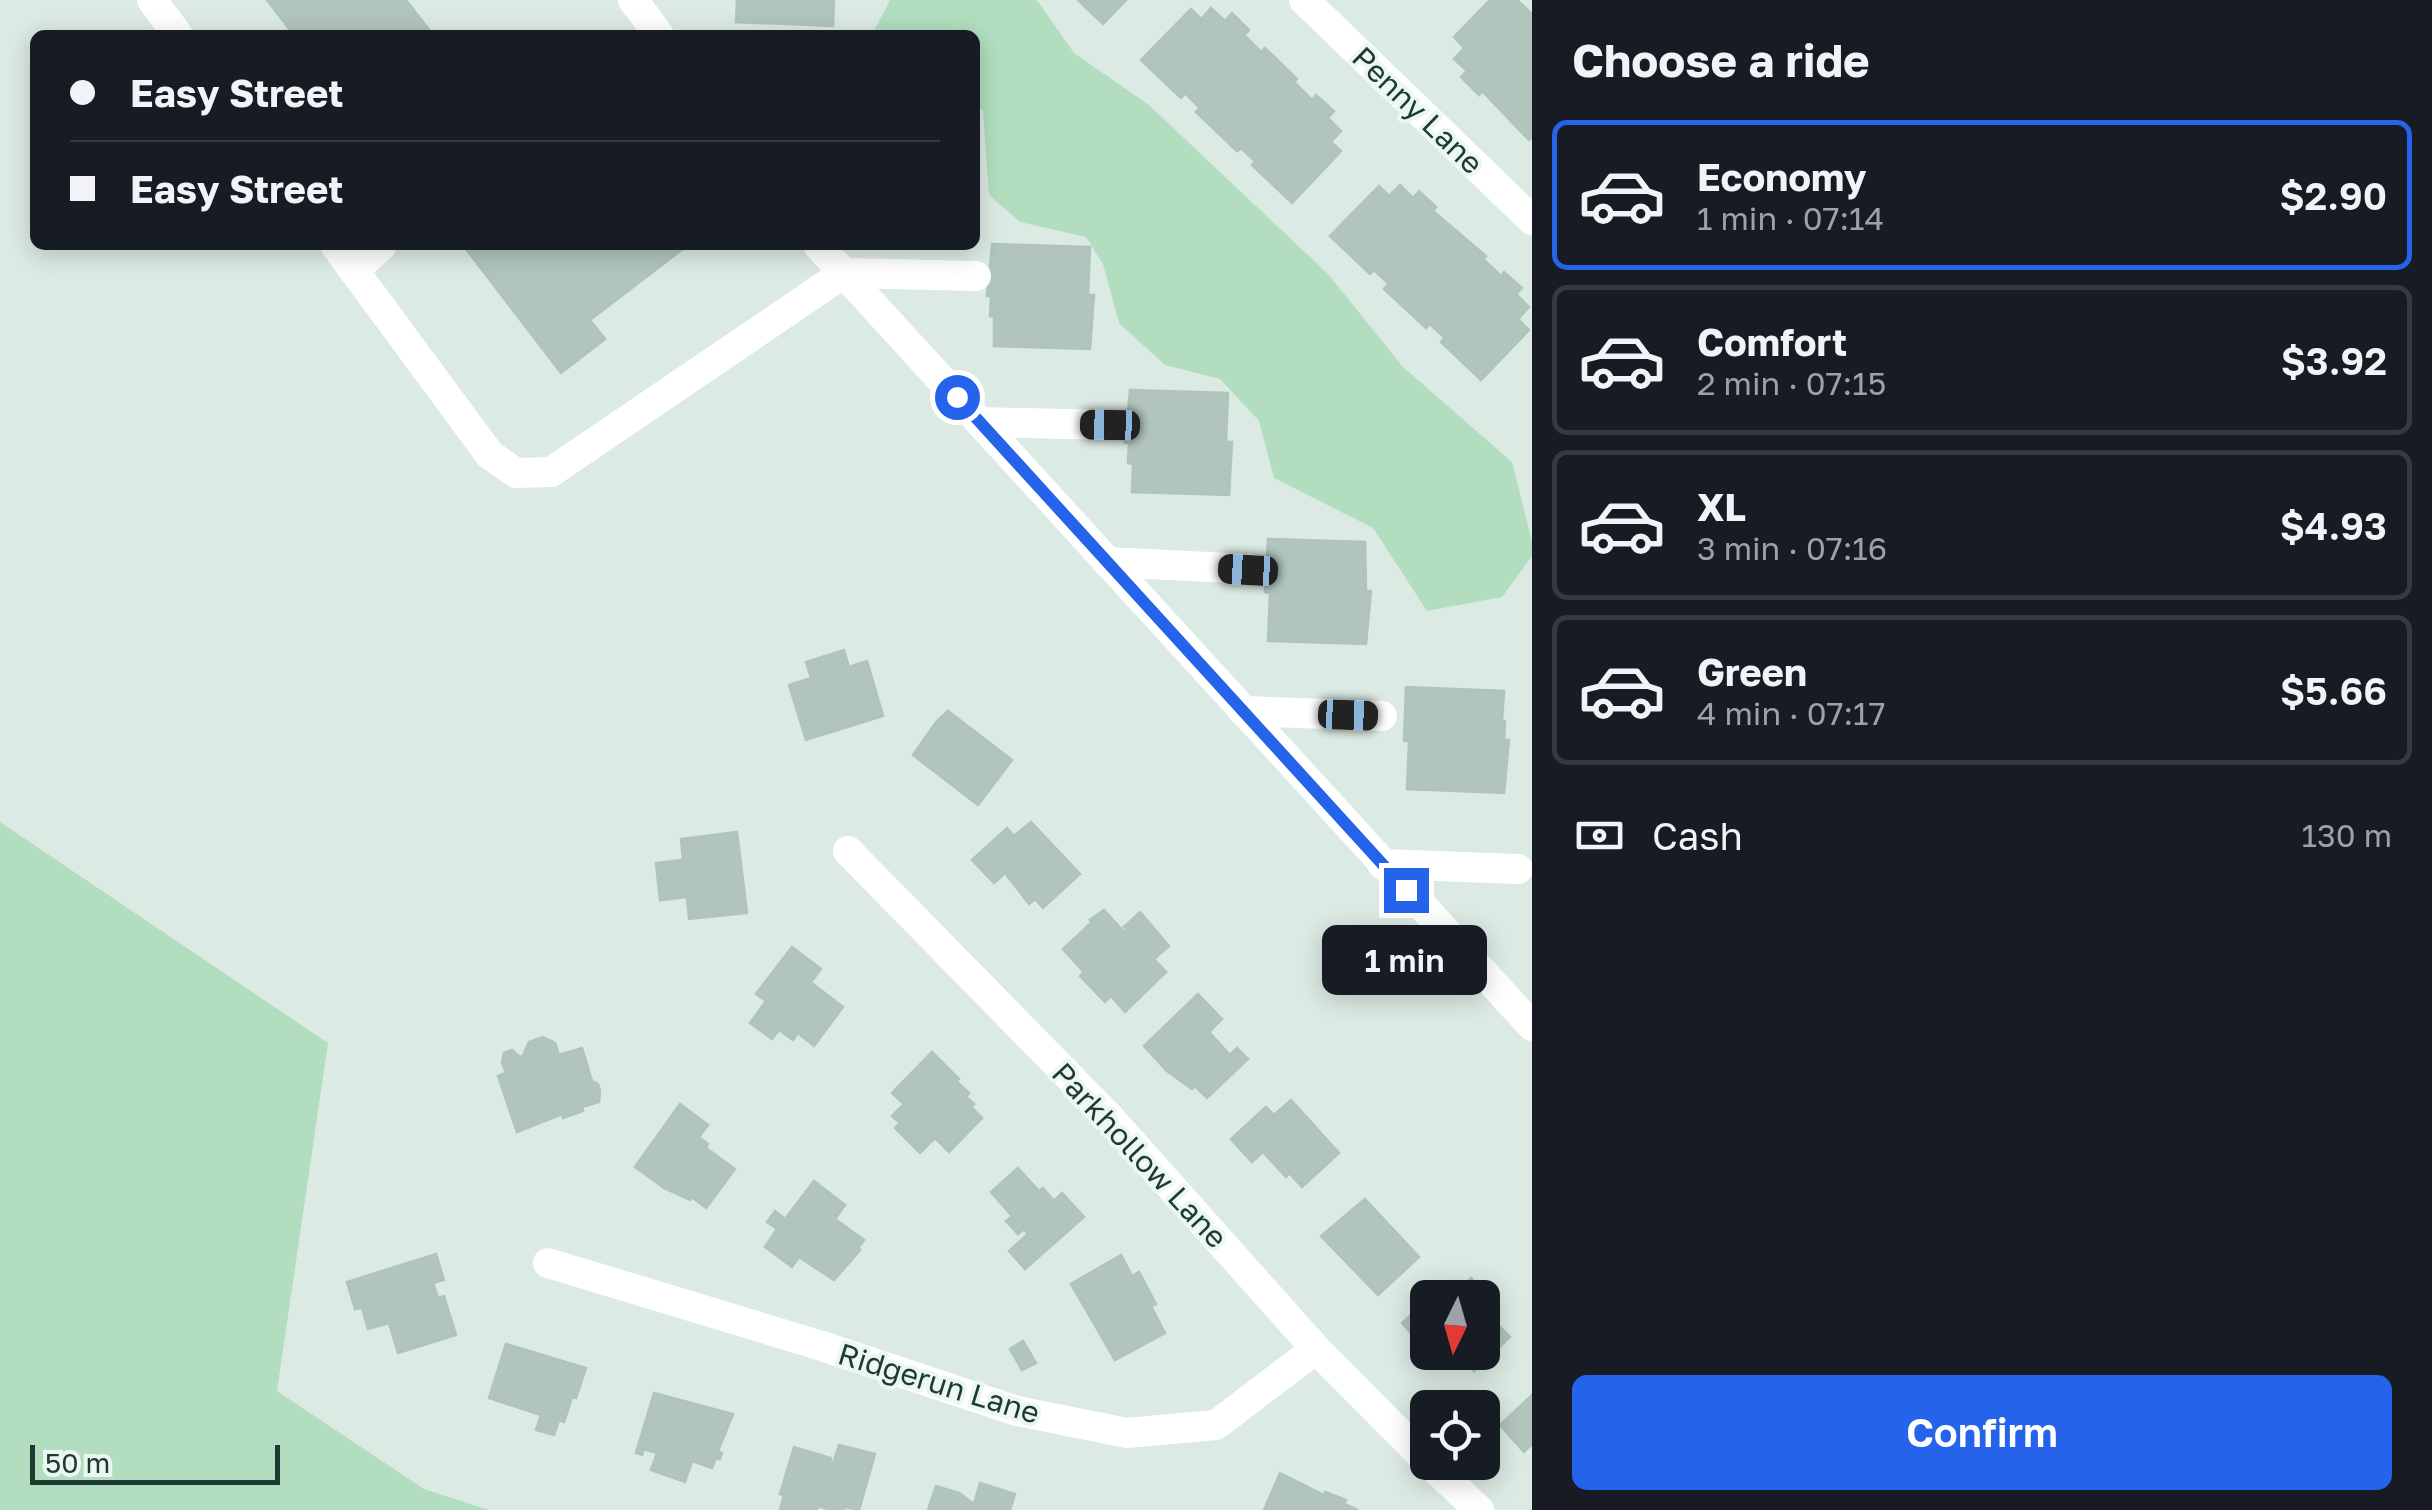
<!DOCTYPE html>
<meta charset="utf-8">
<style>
body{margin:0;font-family:"Golos Text",sans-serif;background:#20242c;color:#f1f3f6;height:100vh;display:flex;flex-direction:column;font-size:38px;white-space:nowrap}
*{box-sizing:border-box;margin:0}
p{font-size:32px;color:#9ea1a6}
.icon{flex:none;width:55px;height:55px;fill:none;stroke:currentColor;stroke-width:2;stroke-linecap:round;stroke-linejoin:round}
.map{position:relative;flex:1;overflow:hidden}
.details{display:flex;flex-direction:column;background:#171b24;width:900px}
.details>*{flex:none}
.hud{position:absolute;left:30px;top:30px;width:950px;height:220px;border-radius:15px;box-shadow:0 5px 25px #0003;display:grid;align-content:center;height:220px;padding:0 40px;background:#171b24}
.needle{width:65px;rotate:185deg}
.tools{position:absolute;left:1410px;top:1280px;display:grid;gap:20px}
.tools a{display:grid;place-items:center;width:90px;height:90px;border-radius:15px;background:#171b24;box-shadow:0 5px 25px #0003;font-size:50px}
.scale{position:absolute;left:30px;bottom:25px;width:250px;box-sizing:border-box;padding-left:10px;border:5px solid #1d3a33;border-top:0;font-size:28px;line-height:35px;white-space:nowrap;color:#1d3a33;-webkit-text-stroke:8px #ecf7f2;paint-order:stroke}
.end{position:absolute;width:45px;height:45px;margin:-22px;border:12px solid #2563eb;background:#fff;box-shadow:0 0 0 5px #fff}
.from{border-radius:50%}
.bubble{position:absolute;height:70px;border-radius:15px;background:#171b24;box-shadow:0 5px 25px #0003;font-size:32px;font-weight:600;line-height:70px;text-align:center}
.car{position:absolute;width:30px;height:60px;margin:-30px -15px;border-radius:12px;box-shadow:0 0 8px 2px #0007;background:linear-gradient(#222 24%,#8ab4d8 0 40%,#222 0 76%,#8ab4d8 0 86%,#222 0)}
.hud b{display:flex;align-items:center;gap:35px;height:95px;font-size:38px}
.hud b+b{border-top:2px solid #363941}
.hud i{width:25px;height:25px;background:#f1f3f6}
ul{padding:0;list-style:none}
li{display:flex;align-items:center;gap:30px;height:150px;margin:0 20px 15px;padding:0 20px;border:5px solid #363941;border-radius:15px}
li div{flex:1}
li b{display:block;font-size:38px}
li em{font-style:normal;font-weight:600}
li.active{border-color:#2563eb}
li>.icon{width:90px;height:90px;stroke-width:1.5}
h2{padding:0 40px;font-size:45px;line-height:120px}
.pay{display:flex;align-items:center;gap:25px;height:110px;padding:0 40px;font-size:38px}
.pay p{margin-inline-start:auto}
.action{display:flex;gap:20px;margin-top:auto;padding:20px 40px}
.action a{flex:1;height:115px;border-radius:15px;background:#2563eb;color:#fff;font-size:40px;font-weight:600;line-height:115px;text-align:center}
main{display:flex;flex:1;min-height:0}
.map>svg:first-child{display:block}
</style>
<main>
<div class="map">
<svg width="1532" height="1510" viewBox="0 0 1532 1510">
<rect width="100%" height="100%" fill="#dceae4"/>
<g fill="#b2debf">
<path d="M 890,0 L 1037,0 L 1074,53 L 1149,105 L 1328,274 L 1403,367 L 1512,462 L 1532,542 L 1532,556 L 1502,597 L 1427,611 L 1373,528 L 1274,478 L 1259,421 L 1220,379 L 1165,365 L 1119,323 L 1103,264 L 1086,237 L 1020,222 L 989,195 L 983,111 L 975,103 L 975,35 L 872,35 Z"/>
<path d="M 0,822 L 328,1043 L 277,1391 L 424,1489 L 489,1510 L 0,1510 Z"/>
</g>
<g fill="#b1c5bd" stroke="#aec4bc" stroke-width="2.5">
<path d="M 267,0 L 406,0 L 433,35 L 294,35 Z"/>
<path d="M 737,0 L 834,0 L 833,26 L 736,22 Z"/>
<path d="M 1078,0 L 1126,0 L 1103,24 Z"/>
<path d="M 1490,0 L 1517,0 L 1532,14 L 1532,137 L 1529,140 L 1482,91 L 1479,95 L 1461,77 L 1467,71 L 1454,59 L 1464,48 L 1454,37 Z"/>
<path d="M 1211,8 L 1225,21 L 1232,13 L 1249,30 L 1244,35 L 1261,52 L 1265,48 L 1297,79 L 1294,82 L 1312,100 L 1316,95 L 1334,111 L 1328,118 L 1341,131 L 1331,142 L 1341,151 L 1292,203 L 1252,165 L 1255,161 L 1241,148 L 1237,151 L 1196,112 L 1200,108 L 1185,93 L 1181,98 L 1141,60 L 1191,9 L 1201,19 Z"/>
<path d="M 1400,185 L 1413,198 L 1419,191 L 1436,207 L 1433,211 L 1486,256 L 1483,259 L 1501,276 L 1504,272 L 1522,288 L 1516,294 L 1529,307 L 1518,319 L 1529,330 L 1481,380 L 1441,342 L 1445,338 L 1430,324 L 1426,328 L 1384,289 L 1389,284 L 1374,270 L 1370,274 L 1330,236 L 1379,186 L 1389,196 Z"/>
<path d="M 992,244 L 1090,247 L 1088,295 L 1094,295 L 1090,349 L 994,346 L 994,317 L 990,316 L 991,296 L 987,296 Z"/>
<path d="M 463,245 L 688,245 L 590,320 L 605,339 L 561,373 Z"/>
<path d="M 1130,390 L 1228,393 L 1226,442 L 1232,442 L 1229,495 L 1132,492 L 1133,464 L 1128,463 L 1129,443 L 1125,443 Z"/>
<path d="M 1268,539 L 1365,542 L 1366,591 L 1371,591 L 1366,644 L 1268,641 L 1270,593 L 1265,592 Z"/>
<path d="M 844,650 L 849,667 L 867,661 L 883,716 L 806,740 L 789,685 L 811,678 L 806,662 Z"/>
<path d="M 1406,687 L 1504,691 L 1502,721 L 1505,721 L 1504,740 L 1509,740 L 1504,793 L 1407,789 L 1409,741 L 1404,741 Z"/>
<path d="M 948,711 L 1012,760 L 978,805 L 913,755 L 936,722 Z"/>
<path d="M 1031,822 L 1080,874 L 1043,908 L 1035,899 L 1029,904 L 1005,873 L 994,883 L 972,860 L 1007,828 L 1014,836 Z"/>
<path d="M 737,832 L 747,913 L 689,919 L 687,897 L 660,900 L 656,863 L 683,860 L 681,839 Z"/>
<path d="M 1104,910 L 1125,933 L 1127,930 L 1124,927 L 1140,912 L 1169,946 L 1154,959 L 1166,972 L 1125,1012 L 1111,996 L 1105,1002 L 1080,976 L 1084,972 L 1063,949 L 1092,922 L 1090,920 Z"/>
<path d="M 792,947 L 821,969 L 808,986 L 810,988 L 813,984 L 843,1007 L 814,1046 L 798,1033 L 793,1040 L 779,1030 L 772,1039 L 750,1023 L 766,1001 L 756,994 Z"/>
<path d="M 1198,994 L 1222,1019 L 1209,1032 L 1230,1055 L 1237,1048 L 1248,1059 L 1207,1098 L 1195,1086 L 1192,1089 L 1167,1071 L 1144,1046 Z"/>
<path d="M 543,1037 L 555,1043 L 559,1055 L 582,1048 L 592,1081 L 598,1084 L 600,1090 L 599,1102 L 582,1107 L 583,1111 L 563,1118 L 562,1114 L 517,1132 L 498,1076 L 506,1073 L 502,1062 L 504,1053 L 512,1050 L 520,1057 L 523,1056 L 529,1042 Z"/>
<path d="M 932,1052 L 959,1079 L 956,1081 L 969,1093 L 966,1097 L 974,1104 L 971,1107 L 982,1118 L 949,1152 L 935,1138 L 920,1153 L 895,1128 L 900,1123 L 892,1116 L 904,1104 L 892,1093 Z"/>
<path d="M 1291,1100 L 1339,1153 L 1302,1187 L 1289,1173 L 1286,1177 L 1263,1152 L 1252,1162 L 1231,1139 L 1266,1107 L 1274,1115 Z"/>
<path d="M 680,1104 L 708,1125 L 699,1137 L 708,1144 L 706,1148 L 735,1169 L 706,1208 L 692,1197 L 690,1200 L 664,1188 L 635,1167 Z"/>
<path d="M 1018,1168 L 1039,1191 L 1043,1188 L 1054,1201 L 1062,1193 L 1084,1217 L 1025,1269 L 1009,1251 L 1028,1234 L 1024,1229 L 1018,1234 L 1006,1221 L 1012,1216 L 991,1192 Z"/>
<path d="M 814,1181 L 845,1205 L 835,1219 L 864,1240 L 858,1248 L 860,1250 L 834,1280 L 799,1257 L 792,1267 L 765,1247 L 777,1229 L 767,1222 L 775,1211 L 785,1219 Z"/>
<path d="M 1365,1199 L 1419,1257 L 1378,1295 L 1321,1236 Z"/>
<path d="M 436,1254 L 444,1280 L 433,1283 L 438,1298 L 444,1296 L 456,1335 L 398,1353 L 389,1323 L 368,1329 L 362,1308 L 355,1309 L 347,1282 Z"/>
<path d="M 1121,1255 L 1132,1276 L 1139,1272 L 1156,1304 L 1151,1306 L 1165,1333 L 1115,1360 L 1071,1284 Z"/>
<path d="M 1471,1278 L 1483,1292 L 1477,1298 L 1450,1298 Z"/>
<path d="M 1428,1300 L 1428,1344 L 1424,1347 L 1402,1323 Z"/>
<path d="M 1482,1308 L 1510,1337 L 1474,1371 L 1461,1358 L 1458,1361 L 1450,1352 L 1482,1352 Z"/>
<path d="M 1023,1341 L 1036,1363 L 1022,1370 L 1010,1349 Z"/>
<path d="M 506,1344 L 586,1368 L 576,1398 L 572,1397 L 564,1422 L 559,1420 L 554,1435 L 536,1430 L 541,1415 L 489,1398 Z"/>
<path d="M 654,1393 L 733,1414 L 718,1451 L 722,1453 L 720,1459 L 716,1458 L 712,1468 L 692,1461 L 685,1482 L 651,1470 L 657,1453 L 644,1449 L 642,1455 L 636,1453 Z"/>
<path d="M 1532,1395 L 1532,1444 L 1524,1452 L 1500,1425 Z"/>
<path d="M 839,1445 L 875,1454 L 859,1510 L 845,1507 L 844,1510 L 831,1510 L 818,1506 L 817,1510 L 780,1510 L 784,1495 L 780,1494 L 794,1447 L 831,1458 L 830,1463 L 833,1464 Z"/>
<path d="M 1280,1473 L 1324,1495 L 1325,1492 L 1346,1500 L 1344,1504 L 1358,1510 L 1264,1510 Z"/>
<path d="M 980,1483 L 1015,1494 L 1010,1510 L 928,1510 L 936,1486 L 959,1493 L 974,1504 Z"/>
</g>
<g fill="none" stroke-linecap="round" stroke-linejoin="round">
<g stroke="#fff" stroke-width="30">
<path d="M 152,0 L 178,35"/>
<path d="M 633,0 L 659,35"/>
<path d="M 1304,0 L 1532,220"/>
<path d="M 335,245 L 490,455 L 516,473 L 551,472 L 844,273 L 976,276"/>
<path d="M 818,245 L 1532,1026"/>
<path d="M 354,271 L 382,245"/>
<path d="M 979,422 L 1110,425"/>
<path d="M 1107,562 L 1249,569"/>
<path d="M 1243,711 L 1382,716"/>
<path d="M 848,851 L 1108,1116 L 1316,1349 L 1428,1462"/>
<path d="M 1382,864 L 1518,869"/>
<path d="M 548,1263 L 822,1346 L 1017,1411 L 1127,1433 L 1216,1425 L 1316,1349"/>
<path d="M 1428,1462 L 1479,1510"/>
</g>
</g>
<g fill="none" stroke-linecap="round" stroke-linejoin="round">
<path stroke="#2563eb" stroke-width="12" d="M 957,397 L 1406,890"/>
</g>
<g text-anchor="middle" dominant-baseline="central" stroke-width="8" stroke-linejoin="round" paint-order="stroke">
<g font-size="30" fill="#1d3a33" stroke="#ecf7f2">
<text transform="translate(1418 110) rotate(44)">Penny Lane</text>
<text transform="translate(1140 1155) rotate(47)">Parkhollow Lane</text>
<text transform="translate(939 1383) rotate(17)">Ridgerun Lane</text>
</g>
</g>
</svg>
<div class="tools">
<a><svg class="needle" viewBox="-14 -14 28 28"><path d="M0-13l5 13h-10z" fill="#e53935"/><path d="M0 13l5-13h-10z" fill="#9ea1a6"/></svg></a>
<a><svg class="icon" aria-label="locate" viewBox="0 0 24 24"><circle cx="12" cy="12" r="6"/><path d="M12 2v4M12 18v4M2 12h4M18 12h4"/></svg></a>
</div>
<div class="scale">50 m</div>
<i class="end from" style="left:957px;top:397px"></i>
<i class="end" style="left:1406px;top:890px"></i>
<div class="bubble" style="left:1322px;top:925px;width:165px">1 min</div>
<i class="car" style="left:1110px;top:425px;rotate:271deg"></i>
<i class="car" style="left:1248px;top:570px;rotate:273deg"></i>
<i class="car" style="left:1348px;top:715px;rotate:92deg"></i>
<div class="hud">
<b><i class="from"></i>Easy Street</b>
<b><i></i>Easy Street</b>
</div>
</div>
<section class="details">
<h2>Choose a ride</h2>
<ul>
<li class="active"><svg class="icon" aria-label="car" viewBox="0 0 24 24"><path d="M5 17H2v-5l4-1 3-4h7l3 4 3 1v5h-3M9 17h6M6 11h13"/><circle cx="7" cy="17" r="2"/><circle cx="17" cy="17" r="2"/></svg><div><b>Economy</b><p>1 min · 07:14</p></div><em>$2.90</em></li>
<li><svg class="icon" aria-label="car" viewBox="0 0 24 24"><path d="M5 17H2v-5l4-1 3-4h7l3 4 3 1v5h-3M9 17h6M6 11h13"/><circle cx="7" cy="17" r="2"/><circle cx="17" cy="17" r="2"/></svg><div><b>Comfort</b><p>2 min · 07:15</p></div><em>$3.92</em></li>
<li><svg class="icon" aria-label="car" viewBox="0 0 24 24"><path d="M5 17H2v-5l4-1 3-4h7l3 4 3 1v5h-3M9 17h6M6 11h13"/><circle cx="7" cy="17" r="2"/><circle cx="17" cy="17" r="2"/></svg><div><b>XL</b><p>3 min · 07:16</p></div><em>$4.93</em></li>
<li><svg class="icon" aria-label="car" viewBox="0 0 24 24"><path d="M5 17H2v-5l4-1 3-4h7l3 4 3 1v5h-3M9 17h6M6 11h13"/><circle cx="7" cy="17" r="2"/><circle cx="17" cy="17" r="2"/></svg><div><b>Green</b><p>4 min · 07:17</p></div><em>$5.66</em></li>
</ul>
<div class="pay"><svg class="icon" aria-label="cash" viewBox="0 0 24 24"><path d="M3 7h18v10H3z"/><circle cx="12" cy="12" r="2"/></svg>Cash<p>130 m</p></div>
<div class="action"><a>Confirm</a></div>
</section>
</main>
